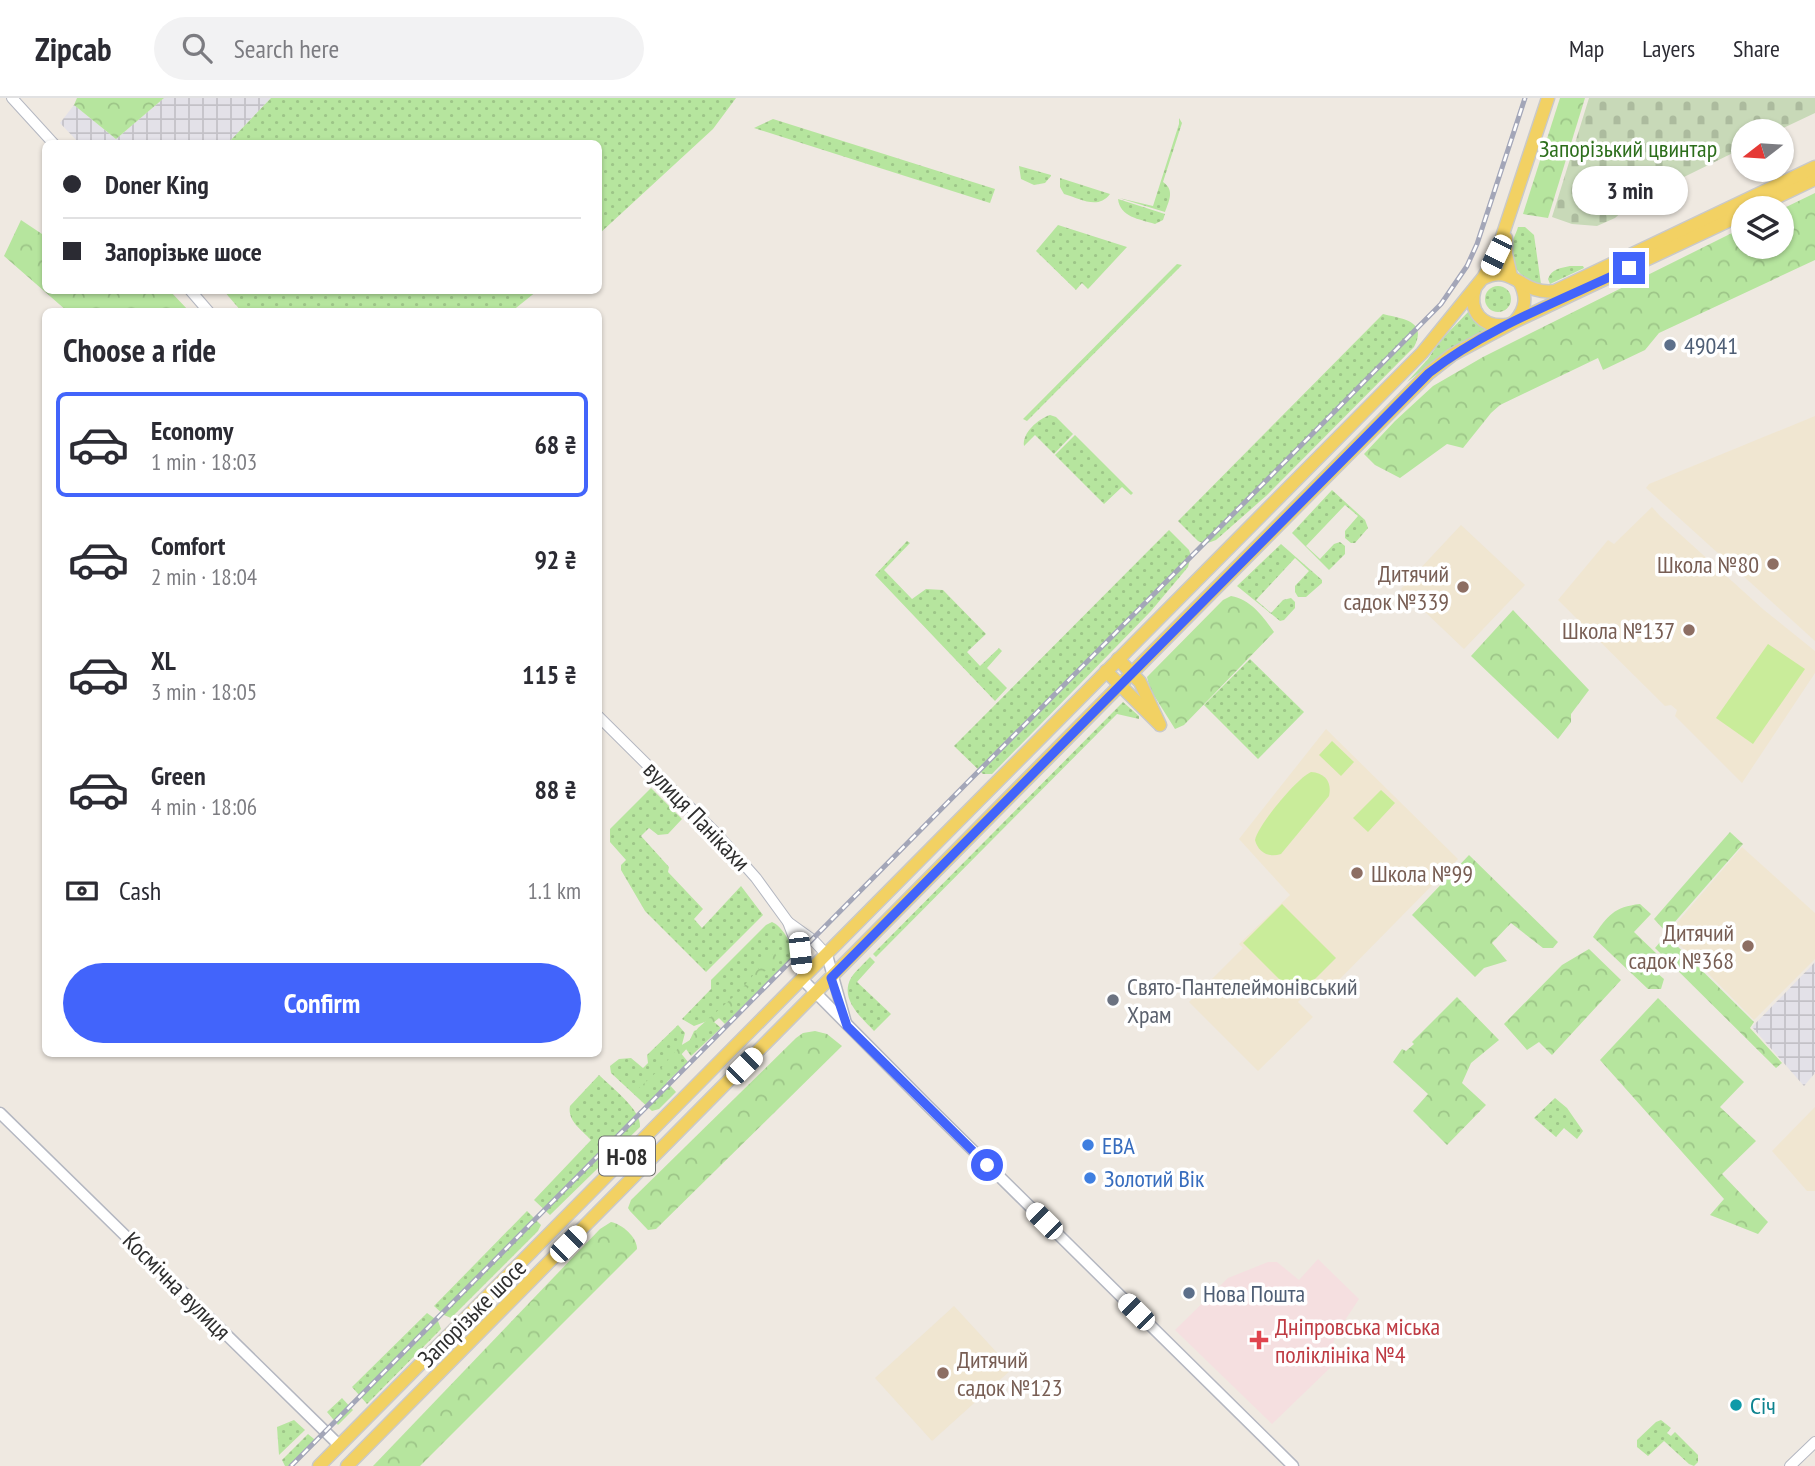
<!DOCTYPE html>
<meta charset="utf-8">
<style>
body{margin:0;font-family:"PT Sans Narrow",sans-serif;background:#f2f2f3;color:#2b2b33;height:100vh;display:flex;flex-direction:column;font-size:26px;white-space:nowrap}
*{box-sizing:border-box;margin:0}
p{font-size:23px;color:#7c7c81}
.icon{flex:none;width:38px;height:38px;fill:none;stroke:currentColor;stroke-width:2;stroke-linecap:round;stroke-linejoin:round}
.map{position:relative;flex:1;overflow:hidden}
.drawer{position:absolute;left:42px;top:210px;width:560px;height:749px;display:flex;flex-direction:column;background:#fff;border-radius:10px;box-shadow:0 2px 5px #0004}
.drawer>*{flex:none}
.top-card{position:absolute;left:42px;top:42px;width:560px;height:154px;border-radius:10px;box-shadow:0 2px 5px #0004;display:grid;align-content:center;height:154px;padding:0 21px;background:#fff}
.needle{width:46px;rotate:253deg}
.controls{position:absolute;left:1731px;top:21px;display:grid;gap:14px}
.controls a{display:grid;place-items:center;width:63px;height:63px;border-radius:50%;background:#fff;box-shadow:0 2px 5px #0004;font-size:35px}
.end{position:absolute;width:32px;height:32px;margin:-16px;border:9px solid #4264fb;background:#fff;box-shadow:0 0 0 4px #fff}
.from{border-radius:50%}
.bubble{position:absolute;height:49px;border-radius:24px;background:#fff;box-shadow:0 2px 5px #0004;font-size:23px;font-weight:700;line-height:49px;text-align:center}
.car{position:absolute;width:21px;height:42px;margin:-21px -10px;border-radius:9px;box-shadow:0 0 5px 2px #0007;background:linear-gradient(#fff 24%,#345 0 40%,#fff 0 76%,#345 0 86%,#fff 0)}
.top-card b{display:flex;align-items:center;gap:24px;height:66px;font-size:26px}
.top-card b+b{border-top:2px solid #e1e1e2}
.top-card i{width:18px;height:18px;background:#2b2b33}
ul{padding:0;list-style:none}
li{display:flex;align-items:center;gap:21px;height:105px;margin:0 14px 10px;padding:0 7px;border:4px solid transparent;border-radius:10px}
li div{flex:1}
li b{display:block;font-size:26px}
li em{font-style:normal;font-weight:700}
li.on{border-color:#4264fb}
li>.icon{width:63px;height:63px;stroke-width:1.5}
h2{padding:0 21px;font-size:32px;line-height:84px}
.pay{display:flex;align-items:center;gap:18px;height:77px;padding:0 21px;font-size:26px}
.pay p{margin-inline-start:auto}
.cta{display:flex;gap:14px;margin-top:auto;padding:14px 21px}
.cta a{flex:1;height:80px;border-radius:42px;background:#4264fb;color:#fff;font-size:28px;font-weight:700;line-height:80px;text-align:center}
header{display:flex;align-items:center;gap:42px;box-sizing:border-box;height:98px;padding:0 35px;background:#fff;border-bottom:2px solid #e1e1e2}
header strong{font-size:33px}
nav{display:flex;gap:38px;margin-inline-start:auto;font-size:24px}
.search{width:490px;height:63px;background:#f2f2f3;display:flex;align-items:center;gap:18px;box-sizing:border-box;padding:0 24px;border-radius:38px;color:#7c7c81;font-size:26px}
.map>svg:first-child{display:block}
</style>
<header>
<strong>Zipcab</strong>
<div class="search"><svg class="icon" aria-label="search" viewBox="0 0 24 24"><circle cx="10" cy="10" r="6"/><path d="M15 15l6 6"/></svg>Search here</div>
<nav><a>Map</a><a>Layers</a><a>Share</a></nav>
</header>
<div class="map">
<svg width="1815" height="1368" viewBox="0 0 1815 1368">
<defs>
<pattern id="industrial-grid" width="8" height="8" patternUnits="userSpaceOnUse" patternTransform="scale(1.75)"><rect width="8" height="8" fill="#e3e1e8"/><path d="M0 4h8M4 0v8" fill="none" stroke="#c3c1c7"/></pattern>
<pattern id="grass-dots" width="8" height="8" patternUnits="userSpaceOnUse" patternTransform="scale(1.75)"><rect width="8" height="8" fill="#b6e59e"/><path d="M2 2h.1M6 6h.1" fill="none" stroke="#9dc588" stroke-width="1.8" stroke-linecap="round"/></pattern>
<pattern id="forest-crowns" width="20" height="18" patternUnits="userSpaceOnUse" patternTransform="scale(1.75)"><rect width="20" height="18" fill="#b6e59e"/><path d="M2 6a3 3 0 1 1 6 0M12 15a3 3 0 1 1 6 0" fill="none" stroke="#9dc588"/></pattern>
<pattern id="cemetery-stones" width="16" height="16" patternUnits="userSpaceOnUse" patternTransform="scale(1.75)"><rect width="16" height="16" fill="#c8d9b8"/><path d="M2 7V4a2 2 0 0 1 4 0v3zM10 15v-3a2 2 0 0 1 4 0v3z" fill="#acbb9e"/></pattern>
</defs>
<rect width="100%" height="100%" fill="#efe9e1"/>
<g fill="url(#industrial-grid)">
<path d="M 164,0 L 271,0 L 228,45 L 79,45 L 60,25 L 74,7 L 116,41 Z"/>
<path d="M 1815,864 L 1815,975 L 1804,988 L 1752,929 Z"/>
</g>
<g fill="#f0e6d1">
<path d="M 1815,318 L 1815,543 L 1646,390 L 1649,386 Z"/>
<path d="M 1652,409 L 1660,418 L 1764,512 L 1815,553 L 1815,575 L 1742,685 L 1675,618 L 1677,612 L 1671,607 L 1665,608 L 1558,502 L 1608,442 L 1614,446 Z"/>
<path d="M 1461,427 L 1525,487 L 1464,551 L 1401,491 Z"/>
<path d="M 1326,631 L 1458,761 L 1331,890 L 1320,880 L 1298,904 L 1313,919 L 1258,973 L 1189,904 L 1243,850 L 1239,846 L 1290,797 L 1239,741 Z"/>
<path d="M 1742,749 L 1815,815 L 1815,861 L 1754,922 L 1668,835 Z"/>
<path d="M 1815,1009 L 1815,1093 L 1807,1093 L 1772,1053 Z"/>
<path d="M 954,1208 L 1012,1271 L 932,1343 L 875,1280 Z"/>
</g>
<path fill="#f5dfe0" d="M 1318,1161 L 1359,1201 L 1334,1239 L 1331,1269 L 1272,1326 L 1175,1232 L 1228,1180 L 1268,1164 L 1277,1164 L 1299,1182 Z"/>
<g fill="url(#grass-dots)">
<path d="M 271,0 L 736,0 L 713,31 L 599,136 L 598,46 L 228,45 Z"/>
<path d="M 1179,20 L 1182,25 L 1163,84 C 1175,92 1169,103 1165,114 L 1119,100 L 1153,108 L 1179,26 Z"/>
<path d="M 773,21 L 995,91 L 990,105 L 754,30 Z"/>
<path d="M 1019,68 L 1051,77 L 1051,78 L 1045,85 L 1034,87 L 1021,81 Z"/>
<path d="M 1060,80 L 1110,96 C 1098,112 1081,101 1064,96 L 1060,89 Z"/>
<path d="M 1118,101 L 1165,116 L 1163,122 L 1155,126 C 1139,121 1120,119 1118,101 Z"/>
<path d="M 1058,127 L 1127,149 L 1088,191 L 1082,185 L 1076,192 L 1036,153 Z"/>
<path d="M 1518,129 L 1525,129 L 1534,137 L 1541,186 C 1524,184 1510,169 1511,151 C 1511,144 1516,136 1518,129 Z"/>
<path d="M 1177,166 L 1182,167 L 1027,323 L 1023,321 Z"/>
<path d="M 1570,168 L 1583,168 L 1584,170 L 1550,186 L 1548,181 C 1551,171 1561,170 1570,168 Z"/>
<circle cx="1498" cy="201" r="13"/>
<path d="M 224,193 L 537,193 L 511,214 L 241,213 Z"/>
<path d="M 1469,213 L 1487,230 L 1442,257 L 1407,284 L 1428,261 L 1440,243 Z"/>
<path d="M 1383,216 C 1402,221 1428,222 1414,249 L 1266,398 L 1216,442 L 1205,446 L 1198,443 L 1178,423 Z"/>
<path d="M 1050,317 L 1056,319 L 1073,336 L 1054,356 L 1035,337 L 1024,348 C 1022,335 1038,321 1050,317 Z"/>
<path d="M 1075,337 L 1133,395 L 1131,397 L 1122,389 L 1104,406 L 1055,357 Z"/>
<path d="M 1332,392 L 1365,422 L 1368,430 L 1355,445 L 1351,445 L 1345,440 L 1345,433 L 1358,418 L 1345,407 L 1306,448 L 1320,461 L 1334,446 L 1340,444 L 1345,448 L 1345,456 L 1329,472 L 1292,435 Z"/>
<path d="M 1169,432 L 1189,452 L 1191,458 L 1188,469 L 1151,513 L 992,676 L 983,676 L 954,648 Z"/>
<path d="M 907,443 L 910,445 L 884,472 L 912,501 L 926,491 L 943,492 L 986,536 L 967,554 L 980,568 L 999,550 L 1002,553 L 987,570 L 1007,590 L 995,603 L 875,477 Z"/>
<path d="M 1281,446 L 1322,482 L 1322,485 L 1306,499 L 1298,499 L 1295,494 L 1295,488 L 1309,473 L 1295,460 L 1256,502 L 1271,515 L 1283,502 L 1291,500 L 1295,504 L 1295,510 L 1284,522 L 1280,523 L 1237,488 Z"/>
<path d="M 1250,561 L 1304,614 L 1258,661 L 1204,607 Z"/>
<path d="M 1123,604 L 1139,618 L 1139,621 L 1117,616 L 876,859 L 873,856 Z"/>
<path d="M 651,690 L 682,721 L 668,736 L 658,737 L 649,730 L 641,738 L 669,769 L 668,774 L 703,811 L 694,821 L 702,830 L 741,788 L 763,817 L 706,874 L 645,813 L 621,772 L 621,767 L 626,762 L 610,744 L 610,731 Z"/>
<path d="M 772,824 C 782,828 792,846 795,857 L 725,926 L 718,919 L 694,928 L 682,921 L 711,891 L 711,882 L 766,827 Z"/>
<path d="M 870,859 L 875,864 L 857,884 L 891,916 L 874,933 C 862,920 839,901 851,880 C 856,872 864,866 870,859 Z"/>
<path d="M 714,924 L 721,930 L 691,958 L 686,951 L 694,933 Z"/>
<path d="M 678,927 L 685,935 L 680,954 L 688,964 L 667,984 L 676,994 L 659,1011 L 652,1013 L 611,975 L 610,968 L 619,961 L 631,960 L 643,970 L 648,965 L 647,957 Z"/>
<path d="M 599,977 C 611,989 642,1012 640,1029 L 550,1117 L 534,1102 L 591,1042 C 582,1032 567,1023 570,1008 Z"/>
<path d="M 1555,1000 L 1567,1010 L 1583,1033 L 1577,1041 L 1564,1030 L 1556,1039 L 1534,1020 Z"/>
<path d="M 527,1113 L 541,1127 L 538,1133 L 451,1220 L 444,1217 L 434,1208 Z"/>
<path d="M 427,1215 L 438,1223 L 441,1231 L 367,1306 L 352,1289 Z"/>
<path d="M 342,1300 L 353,1312 L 338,1327 L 327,1314 Z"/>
<path d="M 294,1322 L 305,1332 L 279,1357 L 277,1329 Z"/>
<path d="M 1661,1322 L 1671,1330 L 1667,1335 L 1671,1338 L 1675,1334 L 1698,1357 L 1698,1364 L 1694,1368 L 1689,1366 L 1664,1343 L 1648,1358 L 1637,1349 L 1637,1342 L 1656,1324 Z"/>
<path d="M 308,1336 L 314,1341 L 313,1348 L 292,1368 L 285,1368 L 282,1362 Z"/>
</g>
<g fill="url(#forest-crowns)">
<path d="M 77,0 L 164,0 L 116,41 L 74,7 Z"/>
<path d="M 1560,0 L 1585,0 L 1548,120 L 1523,116 Z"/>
<path d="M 1815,95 L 1815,162 L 1659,235 L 1645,252 L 1603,272 L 1598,260 L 1500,307 L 1491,315 L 1463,350 L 1447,346 L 1400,380 L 1375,367 L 1364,356 L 1395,323 L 1433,288 L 1483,259 L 1740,131 L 1743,130 L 1743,149 L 1782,149 L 1782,111 Z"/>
<path d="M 21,122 L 45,138 L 46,192 L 170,193 L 189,213 L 67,213 L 4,158 Z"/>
<path d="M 1231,498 C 1251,501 1264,520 1274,534 L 1184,627 L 1175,631 L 1150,591 L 1147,579 L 1223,502 Z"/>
<path d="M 1513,512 L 1589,592 L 1571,616 L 1571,624 L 1558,641 L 1471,558 Z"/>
<path d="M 1730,734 L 1743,746 L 1666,834 L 1654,821 Z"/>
<path d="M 1469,757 L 1558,844 L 1553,850 L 1543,850 L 1511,825 L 1492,845 L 1507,863 L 1484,870 L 1475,879 L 1412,817 Z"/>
<path d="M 1640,806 L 1651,816 L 1634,834 L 1658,857 L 1649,868 L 1664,881 L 1661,891 L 1648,891 L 1593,839 C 1608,817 1614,809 1640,806 Z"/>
<path d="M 1666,837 L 1754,924 L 1750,930 L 1782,965 L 1776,970 L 1655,850 Z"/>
<path d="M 1589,851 L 1621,882 L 1552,957 L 1539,944 L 1527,952 L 1504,926 L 1562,867 Z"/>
<path d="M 775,855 L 778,861 L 753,884 L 729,912 L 703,933 L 644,997 L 639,996 L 639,990 L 661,970 L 680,948 L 690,942 L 698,930 L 740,893 L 769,858 Z"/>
<path d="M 1457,899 L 1499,942 L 1471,965 L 1462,985 L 1486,1007 L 1447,1047 L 1413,1013 L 1428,996 L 1393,964 L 1402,951 L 1406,953 L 1414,946 L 1412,944 Z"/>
<path d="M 1658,900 L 1744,984 L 1720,1009 L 1756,1043 L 1722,1076 L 1768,1124 L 1758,1136 L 1710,1117 L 1724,1101 L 1600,962 Z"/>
<path d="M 815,933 L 827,936 L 842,948 L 656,1131 L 648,1132 L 630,1113 L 628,1110 L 631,1102 L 796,940 L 803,935 Z"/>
<path d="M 611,1124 C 622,1126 637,1139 637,1151 L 420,1368 L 373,1368 L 600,1131 Z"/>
</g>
<path fill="url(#cemetery-stones)" d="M 1589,0 L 1815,0 L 1815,15 L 1777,33 L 1743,33 L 1743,50 L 1633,104 L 1615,120 L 1597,128 L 1572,126 L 1552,119 Z"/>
<g fill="#c9ec9a">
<path d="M 1768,546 L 1805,571 L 1753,646 L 1716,620 Z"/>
<path d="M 1332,643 L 1354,664 L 1341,678 L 1319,657 Z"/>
<path d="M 1311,674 C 1326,675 1332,685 1329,698 L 1281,756 C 1268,760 1258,754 1255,742 C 1258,727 1297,680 1311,674 Z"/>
<path d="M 1381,692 L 1395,705 L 1368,734 L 1353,720 Z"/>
<path d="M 1282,806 L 1336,860 L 1297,899 L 1243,845 Z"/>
</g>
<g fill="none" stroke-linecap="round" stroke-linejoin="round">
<defs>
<g id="tertiary">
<path d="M 12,0 L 54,46"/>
<path d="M 190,192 L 209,214"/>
<path d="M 598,618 L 716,735 L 756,780 L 788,824 L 800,855 L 803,882"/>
<path d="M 788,824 L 813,842 L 827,857"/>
<path d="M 1790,1368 L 1815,1344"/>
</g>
<g id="secondary">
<path d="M 827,857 L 846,925"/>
<path d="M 803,882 L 928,1008 L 1293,1368"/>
<path d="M 0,1015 L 339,1347"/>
</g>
<g id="primary">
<path d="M 1754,110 L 1815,81"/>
<path d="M 1506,140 L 1506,156 L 1511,178"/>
<path d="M 1483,180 L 1496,157 L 1548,0"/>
<path d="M 1475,190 C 1468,213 1482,230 1507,227"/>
<path d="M 1516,222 C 1526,210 1527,199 1520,185"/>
<path d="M 1118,561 L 1140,584 L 1160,627"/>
<path d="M 1106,573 L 1158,625"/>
<path d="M 319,1368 L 1422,255 L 1482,181 C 1513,164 1521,198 1555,193 L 1815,69"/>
<path d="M 347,1368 L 1429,275 L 1452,257 L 1516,223 L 1743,116"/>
</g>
</defs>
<use href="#tertiary" stroke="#b4b7c1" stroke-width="12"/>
<use href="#secondary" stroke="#b4b7c1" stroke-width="13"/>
<use href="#primary" stroke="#c9c9c9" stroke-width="15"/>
<use href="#tertiary" stroke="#fff" stroke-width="10"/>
<use href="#secondary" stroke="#fff" stroke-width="10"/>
<use href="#primary" stroke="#f2d163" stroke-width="12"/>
<defs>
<path id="rail" d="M 291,1368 L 1441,206 L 1467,168 L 1477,146 L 1525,0"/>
</defs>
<use href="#rail" stroke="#a3a6b8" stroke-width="5"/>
<use href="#rail" stroke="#fff" stroke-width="2.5" stroke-dasharray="8" stroke-linecap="butt"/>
</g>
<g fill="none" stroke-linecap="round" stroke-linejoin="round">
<path stroke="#4264fb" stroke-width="9" d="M 987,1067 L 847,928 L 831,880 L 1429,275 C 1488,229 1562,202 1629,170"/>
</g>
<g fill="#5c6f8a" stroke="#fff" stroke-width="2.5">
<circle cx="1670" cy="247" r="7"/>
<circle cx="1189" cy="1195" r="7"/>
</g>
<g fill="#8d6e63" stroke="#fff" stroke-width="2.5">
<circle cx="1773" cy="466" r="7"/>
<circle cx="1463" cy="489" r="7"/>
<circle cx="1689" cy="532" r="7"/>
<circle cx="1357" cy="775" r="7"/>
<circle cx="1748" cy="848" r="7"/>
<circle cx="943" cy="1275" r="7"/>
</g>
<circle fill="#6b7280" stroke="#fff" stroke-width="2.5" cx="1113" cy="902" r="7"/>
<g fill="#3f7fe0" stroke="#fff" stroke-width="2.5">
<circle cx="1088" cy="1047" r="7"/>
<circle cx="1090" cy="1080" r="7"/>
</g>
<path fill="#e0444e" stroke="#fff" stroke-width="2.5" d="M1255.5 1231.5h7v7h7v7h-7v7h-7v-7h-7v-7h7z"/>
<circle fill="#0f9aa8" stroke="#fff" stroke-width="2.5" cx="1736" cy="1307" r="7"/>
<g text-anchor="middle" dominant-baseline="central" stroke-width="7" stroke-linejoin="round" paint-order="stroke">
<rect fill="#fff" stroke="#6d6d6d" stroke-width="2" x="599" y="1038.5" width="56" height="39" rx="5"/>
<g font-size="23" font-weight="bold" fill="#2e2e2e">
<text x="627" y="1058">Н-08</text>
</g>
<g font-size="24" fill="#2c6e1b" stroke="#fff">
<text x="1628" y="50">Запорізький цвинтар</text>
</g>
<g font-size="24" fill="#4e5e75" stroke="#fff" text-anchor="start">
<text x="1684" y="247">49041</text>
<text x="1203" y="1195">Нова Пошта</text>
</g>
<g font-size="24" fill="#785e54" stroke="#fff" text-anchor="end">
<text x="1759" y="466">Школа №80</text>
<text x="1449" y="475">Дитячий<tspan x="1449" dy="28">садок №339</tspan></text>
<text x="1675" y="532">Школа №137</text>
<text x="1371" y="775" text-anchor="start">Школа №99</text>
<text x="1734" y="834">Дитячий<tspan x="1734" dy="28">садок №368</tspan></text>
<text x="957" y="1261" text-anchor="start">Дитячий<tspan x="957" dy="28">садок №123</tspan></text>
</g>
<g font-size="24" fill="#2e2e2e" stroke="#fff">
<text transform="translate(697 718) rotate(46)">вулиця Панікахи</text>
<text transform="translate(177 1188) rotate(45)">Космічна вулиця</text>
<text transform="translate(472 1215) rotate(-45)">Запорізьке шосе</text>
</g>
<g font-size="24" fill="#5b616d" stroke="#fff" text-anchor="start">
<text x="1127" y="888">Свято-Пантелеймонівський<tspan x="1127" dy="28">Храм</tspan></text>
</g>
<g font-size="24" fill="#366cbe" stroke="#fff" text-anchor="start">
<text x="1102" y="1047">ЕВА</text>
<text x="1104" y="1080">Золотий Вік</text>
</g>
<g font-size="24" fill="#be3a42" stroke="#fff" text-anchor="start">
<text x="1275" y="1228">Дніпровська міська<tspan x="1275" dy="28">поліклініка №4</tspan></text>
</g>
<g font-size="24" fill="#0d838f" stroke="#fff" text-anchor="start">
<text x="1750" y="1307">Січ</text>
</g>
</g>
</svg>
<div class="controls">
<a><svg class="needle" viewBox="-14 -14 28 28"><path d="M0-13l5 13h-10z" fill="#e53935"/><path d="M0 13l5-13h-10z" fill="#7c7c81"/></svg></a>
<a><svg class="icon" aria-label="layers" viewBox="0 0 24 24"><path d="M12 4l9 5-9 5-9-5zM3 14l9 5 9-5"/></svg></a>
</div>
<i class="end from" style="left:987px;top:1067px"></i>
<i class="end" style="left:1629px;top:170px"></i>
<div class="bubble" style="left:1572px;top:68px;width:116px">3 min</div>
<i class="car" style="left:1496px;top:157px;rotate:206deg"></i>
<i class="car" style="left:800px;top:855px;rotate:174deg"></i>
<i class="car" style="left:744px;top:968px;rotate:45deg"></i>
<i class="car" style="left:1044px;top:1123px;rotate:315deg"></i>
<i class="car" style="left:568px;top:1146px;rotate:45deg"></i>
<i class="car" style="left:1136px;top:1214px;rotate:315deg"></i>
<div class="top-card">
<b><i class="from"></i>Doner King</b>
<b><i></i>Запорізьке шосе</b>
</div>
<section class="drawer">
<h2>Choose a ride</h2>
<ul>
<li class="on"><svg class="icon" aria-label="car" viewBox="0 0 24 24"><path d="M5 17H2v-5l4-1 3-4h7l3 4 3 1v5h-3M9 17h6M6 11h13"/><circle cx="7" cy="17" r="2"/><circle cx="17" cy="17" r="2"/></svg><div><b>Economy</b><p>1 min · 18:03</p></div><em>68 ₴</em></li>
<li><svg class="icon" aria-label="car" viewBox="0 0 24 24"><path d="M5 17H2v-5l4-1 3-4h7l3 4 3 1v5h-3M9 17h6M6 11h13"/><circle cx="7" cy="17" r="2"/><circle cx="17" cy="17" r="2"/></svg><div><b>Comfort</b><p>2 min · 18:04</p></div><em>92 ₴</em></li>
<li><svg class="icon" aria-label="car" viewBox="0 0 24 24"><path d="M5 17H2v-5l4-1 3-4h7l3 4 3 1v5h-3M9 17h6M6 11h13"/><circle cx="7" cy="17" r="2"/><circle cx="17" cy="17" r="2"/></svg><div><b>XL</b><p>3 min · 18:05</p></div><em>115 ₴</em></li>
<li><svg class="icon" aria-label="car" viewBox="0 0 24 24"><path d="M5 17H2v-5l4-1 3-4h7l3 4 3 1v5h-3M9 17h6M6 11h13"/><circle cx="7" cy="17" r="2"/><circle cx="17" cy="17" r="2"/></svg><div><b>Green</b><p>4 min · 18:06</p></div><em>88 ₴</em></li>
</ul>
<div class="pay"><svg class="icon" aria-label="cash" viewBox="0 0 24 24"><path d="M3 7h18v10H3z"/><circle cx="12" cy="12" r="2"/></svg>Cash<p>1.1 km</p></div>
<div class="cta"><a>Confirm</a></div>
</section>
</div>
